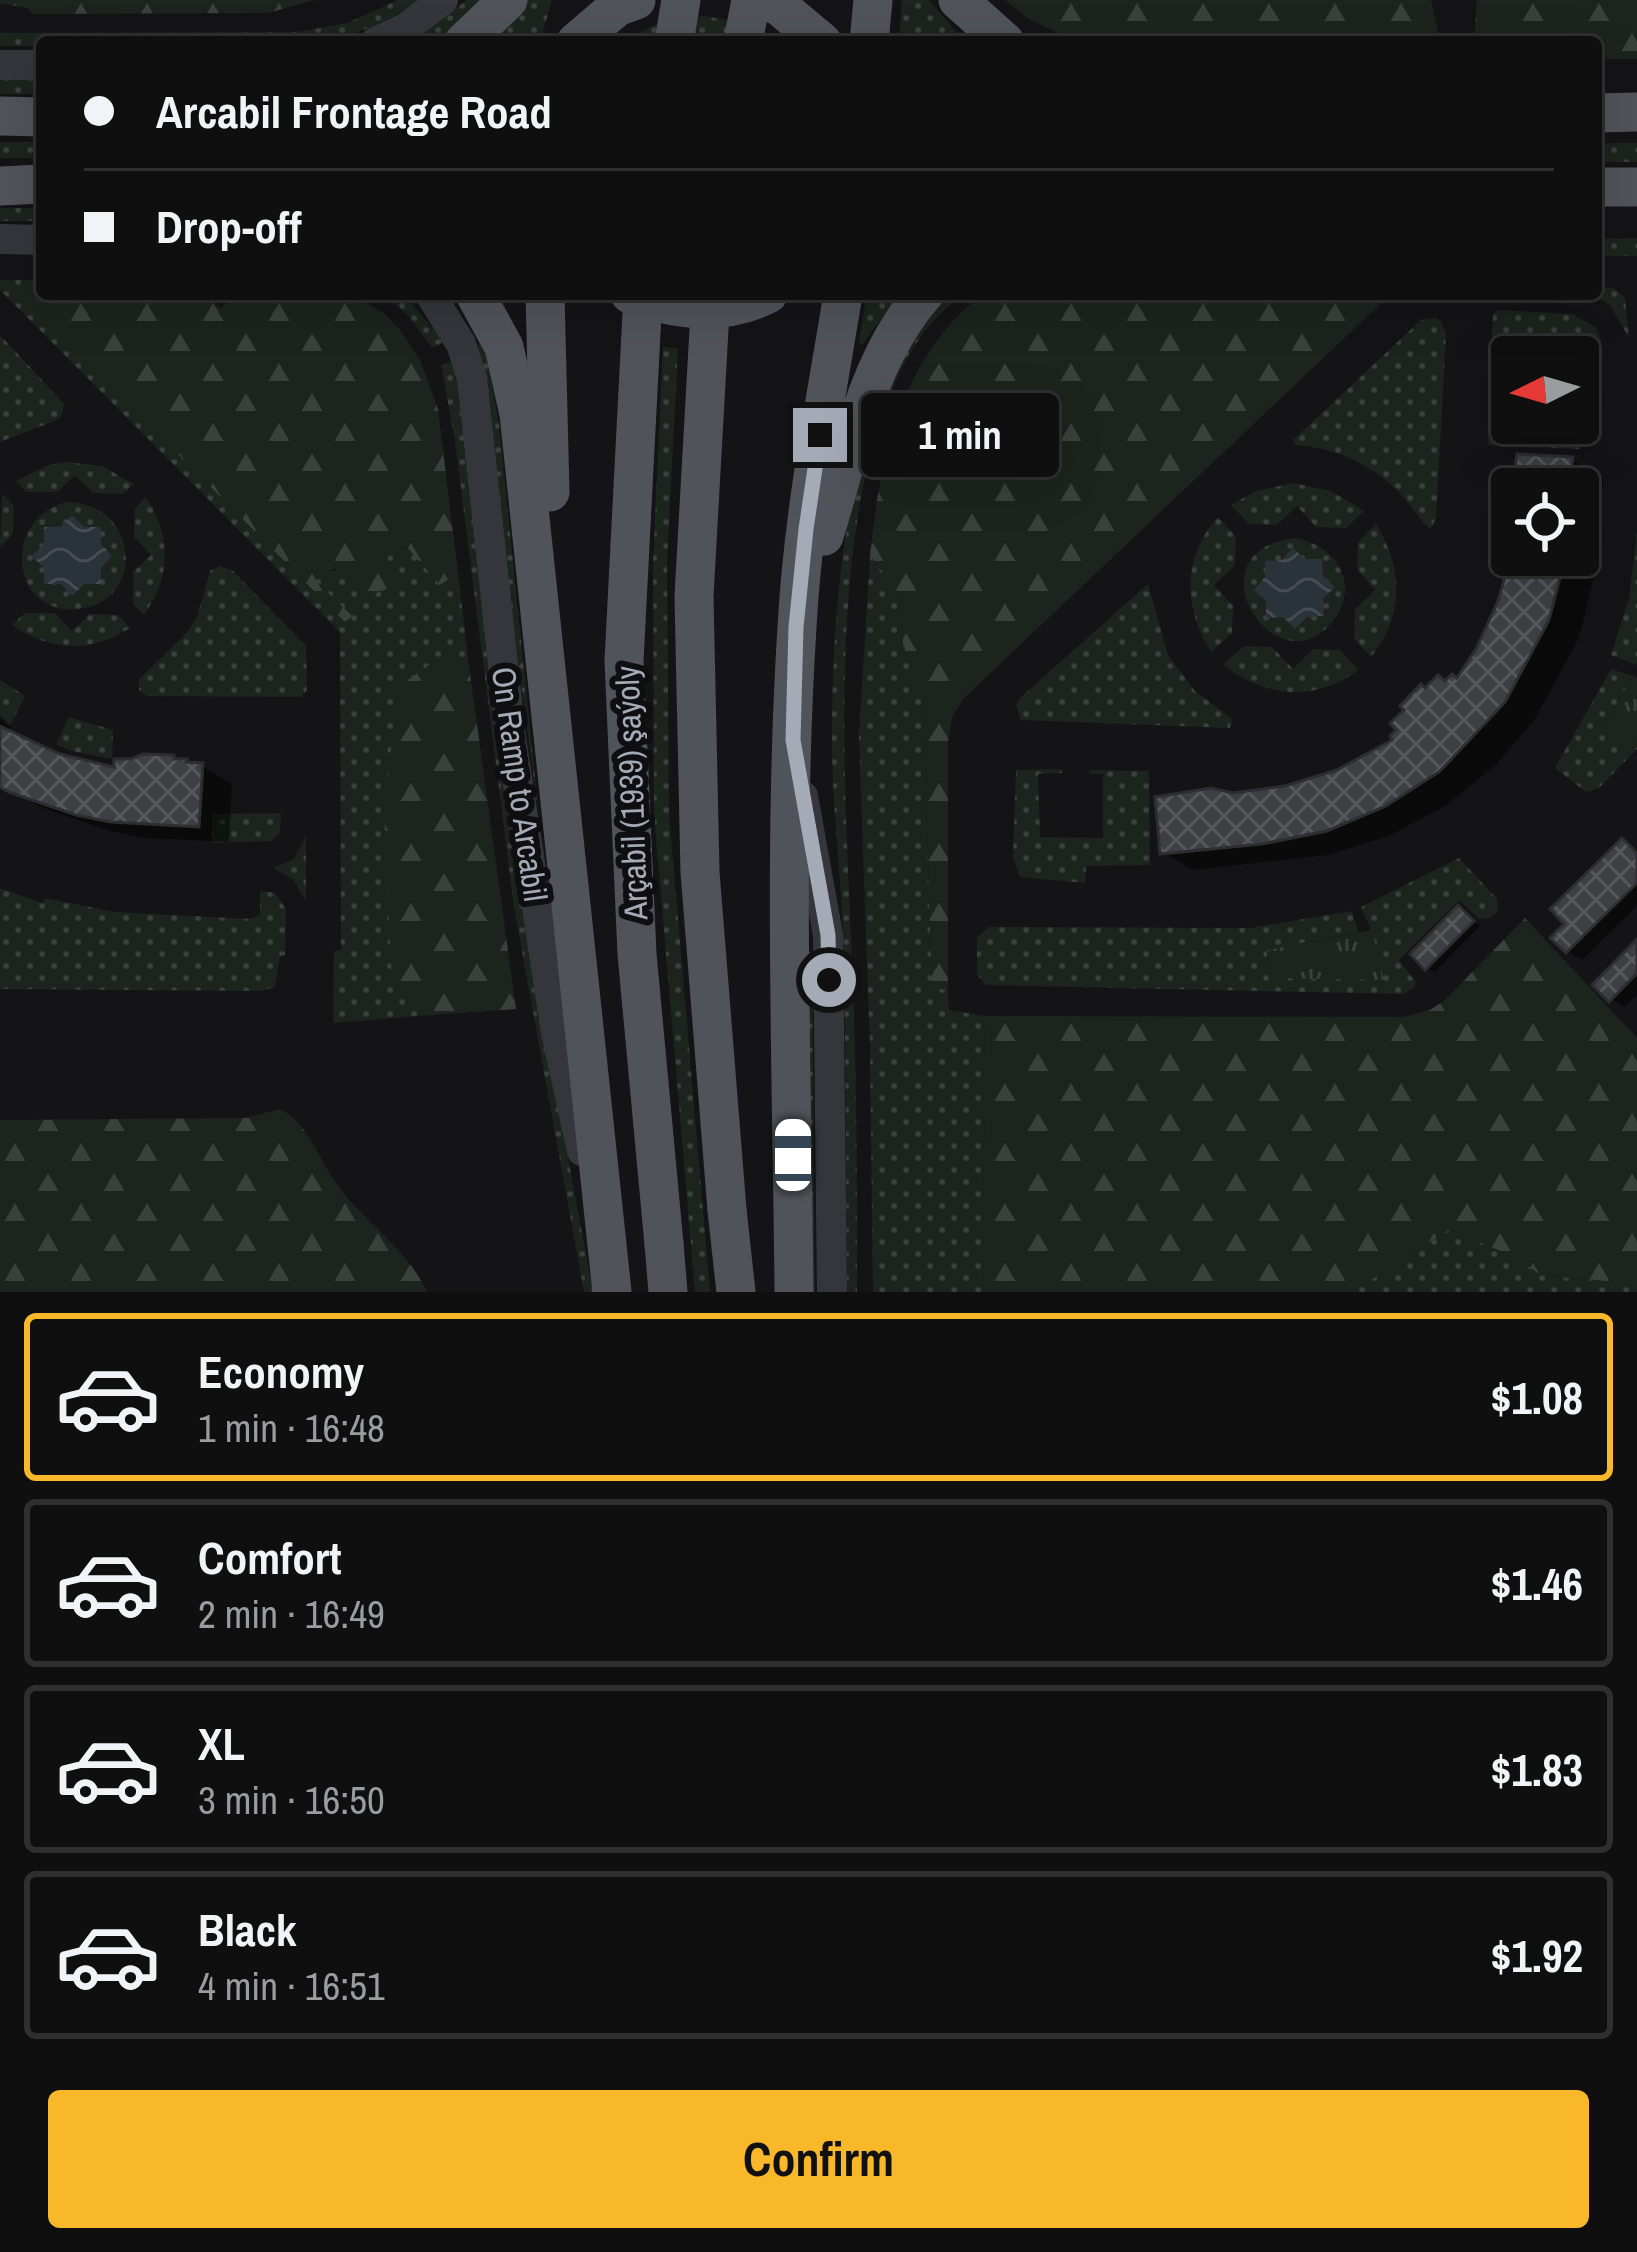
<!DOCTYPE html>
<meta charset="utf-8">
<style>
body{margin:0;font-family:"Archivo Narrow",sans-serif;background:#181819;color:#f1f3f6;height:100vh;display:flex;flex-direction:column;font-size:45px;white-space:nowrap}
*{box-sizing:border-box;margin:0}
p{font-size:39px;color:#9b9c9f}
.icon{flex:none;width:66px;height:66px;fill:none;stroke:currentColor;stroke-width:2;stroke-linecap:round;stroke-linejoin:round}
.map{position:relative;height:1292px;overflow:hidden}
.side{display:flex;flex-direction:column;background:#0f0f10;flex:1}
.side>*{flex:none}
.guide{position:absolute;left:36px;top:36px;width:1566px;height:264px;border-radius:12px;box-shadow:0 12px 48px #0002,0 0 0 3px #2f2f30;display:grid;align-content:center;height:264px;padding:0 48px;background:#0f0f10}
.needle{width:78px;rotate:265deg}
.buttons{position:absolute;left:1491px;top:336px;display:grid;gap:24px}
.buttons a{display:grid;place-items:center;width:108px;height:108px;border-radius:12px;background:#0f0f10;box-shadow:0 12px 48px #0002,0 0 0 3px #2f2f30;font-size:60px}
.end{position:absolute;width:54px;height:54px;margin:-27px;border:15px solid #a5aab7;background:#111;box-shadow:0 0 0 6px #111}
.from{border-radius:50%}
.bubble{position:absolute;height:84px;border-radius:12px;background:#0f0f10;box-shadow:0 12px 48px #0002,0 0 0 3px #2f2f30;font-size:39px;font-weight:700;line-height:84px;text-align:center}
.car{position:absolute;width:36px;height:72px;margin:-36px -18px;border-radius:15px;box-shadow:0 0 9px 3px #0007;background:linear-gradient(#fff 24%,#345 0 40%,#fff 0 76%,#345 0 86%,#fff 0)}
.guide b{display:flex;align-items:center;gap:42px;height:114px;font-size:45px}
.guide b+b{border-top:3px solid #2f2f30}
.guide i{width:30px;height:30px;background:#f1f3f6}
ul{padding:21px 0 0;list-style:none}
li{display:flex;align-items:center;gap:36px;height:168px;margin:0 24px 18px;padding:0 24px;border:6px solid #2f2f30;border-radius:12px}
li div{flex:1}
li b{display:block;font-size:45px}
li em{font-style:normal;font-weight:700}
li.active{border-color:#f9b72a}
li>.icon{width:108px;height:108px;stroke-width:1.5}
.cta{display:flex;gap:24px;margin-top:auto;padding:24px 48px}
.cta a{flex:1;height:138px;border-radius:12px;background:#f9b72a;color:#111;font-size:48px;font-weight:700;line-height:138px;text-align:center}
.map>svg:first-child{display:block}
</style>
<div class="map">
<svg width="1637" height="1292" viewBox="0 0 1637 1292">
<defs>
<pattern id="grass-dots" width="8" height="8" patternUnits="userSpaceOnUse" patternTransform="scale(3)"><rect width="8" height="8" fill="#1c241d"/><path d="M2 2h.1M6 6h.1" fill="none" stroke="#3a413c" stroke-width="1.8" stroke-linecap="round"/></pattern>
<pattern id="forest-firs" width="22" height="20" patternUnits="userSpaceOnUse" patternTransform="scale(3)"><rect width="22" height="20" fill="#1c241d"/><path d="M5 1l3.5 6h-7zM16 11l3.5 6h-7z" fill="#3a413c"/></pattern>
<pattern id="park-tufts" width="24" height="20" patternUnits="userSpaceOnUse" patternTransform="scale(3)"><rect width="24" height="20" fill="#1c241d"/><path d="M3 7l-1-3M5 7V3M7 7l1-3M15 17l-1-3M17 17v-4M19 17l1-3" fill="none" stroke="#3a413c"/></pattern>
<pattern id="water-waves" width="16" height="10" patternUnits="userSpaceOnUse" patternTransform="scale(3)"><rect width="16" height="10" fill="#2a333a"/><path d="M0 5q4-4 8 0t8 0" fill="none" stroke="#464e54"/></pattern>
<pattern id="building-cross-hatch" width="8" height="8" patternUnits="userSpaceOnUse" patternTransform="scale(3)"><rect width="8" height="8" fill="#3e3f43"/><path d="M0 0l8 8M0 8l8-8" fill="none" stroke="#57585c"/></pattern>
</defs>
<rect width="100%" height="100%" fill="#141416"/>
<g fill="url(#grass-dots)">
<path d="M 398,0 L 421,0 C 388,22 356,35 317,42 L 42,42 L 42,46 L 0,46 L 0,33 L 297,32 L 347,23 Z"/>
<path d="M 467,0 L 488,0 L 441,42 L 409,42 Z"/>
<path d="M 527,0 L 552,0 L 541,39 L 487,42 Z"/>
<path d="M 902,0 L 929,0 L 965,42 L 899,42 Z"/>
<path d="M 704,16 L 746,23 L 780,42 L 622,42 L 663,21 Z"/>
<path d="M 0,77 L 42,78 L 42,94 L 0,94 Z"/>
<rect x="0" y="142" width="42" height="16"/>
<rect x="1596" y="143" width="41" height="19"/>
<rect x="0" y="208" width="42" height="13"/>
<path d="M 1637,238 L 1637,256 L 1596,256 L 1596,239 Z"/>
<path d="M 0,280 L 42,280 L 42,290 L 17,291 L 351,615 L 314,579 C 344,564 377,561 408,547 L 440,585 L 458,573 L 469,666 L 435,661 L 392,980 L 429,1015 L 333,1023 L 334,951 L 341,950 L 340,632 L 0,290 Z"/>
<path d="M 1596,286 L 1614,288 L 1625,298 L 1629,338 L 1610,305 L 1593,294 L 1596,294 Z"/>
<path d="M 383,294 L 404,294 L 444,342 L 432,348 L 407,314 Z"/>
<path d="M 867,294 L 900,294 L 861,346 L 859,342 Z"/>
<path d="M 949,294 L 963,294 C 949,306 935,318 924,332 C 816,479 847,806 853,983 C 857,1086 857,1189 857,1292 L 847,1292 C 846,1173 846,1054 843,935 C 841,871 832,807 832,743 C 832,608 844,390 949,294 Z"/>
<path d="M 1497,310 L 1572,314 L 1596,327 L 1602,345 L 1600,395 L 1581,395 L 1579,449 L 1548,448 L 1549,423 L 1578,423 L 1578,357 L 1555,357 L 1555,342 L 1497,341 L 1496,355 L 1491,357 L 1493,314 Z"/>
<path d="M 1435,318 L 1441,321 L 1446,334 L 1436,518 L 1431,529 C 1420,522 1415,510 1406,500 C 1378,467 1339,448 1296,445 L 1293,440 L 1421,320 Z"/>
<path d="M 0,335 L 64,404 L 61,417 L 54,421 L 0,442 Z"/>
<path d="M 484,343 L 499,424 L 539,817 L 476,346 Z"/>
<path d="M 663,347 L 678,348 L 667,562 L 669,813 L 710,1292 L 695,1292 L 654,814 L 653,562 Z"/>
<path d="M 453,361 L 459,382 L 521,905 L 593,1292 L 584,1292 L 514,907 L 455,441 L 441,365 Z"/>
<path d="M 1490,383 L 1495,385 L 1495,403 L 1512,403 L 1512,423 L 1544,423 L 1543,448 L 1488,445 Z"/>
<path d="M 66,462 L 102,466 L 134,484 L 123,494 L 93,493 L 75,475 L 57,492 L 26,492 L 16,481 L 48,465 Z"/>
<path d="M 1293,483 L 1331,491 L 1364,511 L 1346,528 L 1316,527 L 1297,506 L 1277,525 L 1249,524 L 1231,505 L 1256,491 Z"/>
<path d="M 2,494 L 14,506 L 13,534 L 0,547 Z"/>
<path d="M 146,497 C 172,537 171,577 144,615 L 133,604 L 133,572 L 151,555 L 134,537 L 135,508 Z"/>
<path d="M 66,502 C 139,502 147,601 79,609 C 11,617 0,520 66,502 Z"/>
<path d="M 1218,517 L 1236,537 L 1235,565 L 1214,585 L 1233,606 L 1232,633 L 1211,652 C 1184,609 1181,557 1218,517 Z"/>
<path d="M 1376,524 C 1403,568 1405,616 1371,657 L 1354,639 L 1355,609 L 1375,590 L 1357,569 L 1358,542 Z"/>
<path d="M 1637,532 L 1637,661 L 1636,665 L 1611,655 L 1629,598 Z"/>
<path d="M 1293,538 C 1332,542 1361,581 1335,618 C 1280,696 1185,554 1293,538 Z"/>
<path d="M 870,555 L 899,594 L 903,644 L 923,700 L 932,987 L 948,990 L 949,1010 L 985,1016 L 983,1292 L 873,1292 L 870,1048 L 859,736 Z"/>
<path d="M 220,566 L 233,571 L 306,646 L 307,690 L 301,697 L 147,696 L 139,690 L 139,679 L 184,636 L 197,617 L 210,571 Z"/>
<path d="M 1148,584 L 1168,655 L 1194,690 L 1232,719 L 1230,728 L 1021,720 L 1016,705 L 1020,698 Z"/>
<path d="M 25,613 L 55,613 L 72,631 L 90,614 L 118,615 L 130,628 C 90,653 51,652 12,625 Z"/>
<path d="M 1244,646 L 1272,647 L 1293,669 L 1313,649 L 1340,650 L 1358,670 C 1316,703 1264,697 1223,665 Z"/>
<path d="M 1611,669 L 1633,676 L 1603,726 L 1634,744 L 1637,738 L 1637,749 L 1599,788 L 1586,792 L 1555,768 Z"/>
<path d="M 0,680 L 25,696 L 10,726 L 0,720 Z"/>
<path d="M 69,717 L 113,730 L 112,759 L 71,751 L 56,744 Z"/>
<path d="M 1062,769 L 1062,773 L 1038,774 L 1040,837 L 1103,838 L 1103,774 L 1089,774 L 1089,770 L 1149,771 L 1150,865 L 1086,866 L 1085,883 L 1020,877 L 1013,857 L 1016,770 Z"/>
<path d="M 281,813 L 280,832 L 272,841 L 212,843 L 212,814 Z"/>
<path d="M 306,836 L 306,901 L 293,879 L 273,868 L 294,859 Z"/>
<path d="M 1459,858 L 1497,899 L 1498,911 L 1490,918 L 1479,919 L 1459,900 L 1399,960 L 1416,982 L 1414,988 L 1403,994 L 986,985 L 977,974 L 977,938 L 989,927 L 1250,928 L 1352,911 L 1358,932 L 1267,950 L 1268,978 L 1371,930 L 1361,907 Z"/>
<path d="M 0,888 L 42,903 L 45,898 L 115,912 L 250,919 L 260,914 L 260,891 L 275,893 L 286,909 L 285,955 L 280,956 L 275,987 L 261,991 L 0,989 Z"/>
<path d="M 808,951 L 812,954 L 815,1292 L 806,1292 Z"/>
<path d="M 1450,1229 L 1515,1257 L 1541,1275 L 1637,1284 L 1637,1292 L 1352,1292 Z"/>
</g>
<g fill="url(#forest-firs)">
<path d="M 0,0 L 314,0 L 268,13 L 33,14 L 27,8 L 0,3 Z"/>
<path d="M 1005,0 L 1431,0 L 1440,42 L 1077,42 L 1029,19 Z"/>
<path d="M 1477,0 L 1637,0 L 1637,59 L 1596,59 L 1596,42 L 1474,42 Z"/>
<path d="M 15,290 L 42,290 L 42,294 L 200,294 L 221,308 L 241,294 L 351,294 L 385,314 L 400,330 L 421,362 L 438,409 L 458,573 L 440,585 L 407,547 L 387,557 L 395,585 L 368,597 L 335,568 L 315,580 L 352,616 L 345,622 Z"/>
<path d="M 983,294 L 1391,294 L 964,698 L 952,717 L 948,743 L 948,990 L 932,988 L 923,700 L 903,644 L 899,594 L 870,555 C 880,458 902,355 983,294 Z"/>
<path d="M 435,661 L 469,666 L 516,1009 L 429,1015 L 392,981 L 384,813 L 398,687 Z"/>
<path d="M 1525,918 L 1637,1038 L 1637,1284 L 1541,1275 L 1514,1257 L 1450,1229 L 1352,1292 L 983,1292 L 985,1016 L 1404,1017 L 1430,1010 L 1444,1001 Z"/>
<path d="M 280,1109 C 309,1124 318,1158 336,1183 C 362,1221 408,1249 427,1292 L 0,1292 L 0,1120 L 246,1118 Z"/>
</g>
<g fill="url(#park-tufts)">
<path d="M 1633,676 L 1637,678 L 1637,738 L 1633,745 L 1603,727 Z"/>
<path d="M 1372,930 L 1384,980 L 1268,978 L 1267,950 Z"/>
</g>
<g fill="url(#water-waves)">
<path d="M 72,515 L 84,527 L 101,527 L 101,544 L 112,556 L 101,568 L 101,584 L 84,584 L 72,596 L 61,584 L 44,584 L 44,568 L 32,556 L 44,544 L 44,527 L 60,527 Z"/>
<path d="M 1293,548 L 1305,559 L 1322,559 L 1323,576 L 1335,587 L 1323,599 L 1324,616 L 1307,617 L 1295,629 L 1283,617 L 1266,618 L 1266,601 L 1254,590 L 1265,577 L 1265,561 L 1282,560 Z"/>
</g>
<g fill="#0007">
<path d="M 1519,457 L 1572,460 L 1603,478 L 1599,555 L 1579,638 L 1535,719 L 1495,766 L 1445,806 L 1389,836 L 1328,855 L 1193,870 L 1163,852 L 1233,796 L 1338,773 L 1397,741 L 1427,690 L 1459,681 L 1491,627 L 1514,555 L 1578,555 L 1578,489 L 1513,489 Z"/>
<path d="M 0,715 L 12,727 L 8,731 L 59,757 L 117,771 L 173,758 L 202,766 L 232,784 L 229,842 L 144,838 L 110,831 L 43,808 L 0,785 Z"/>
<path d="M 1622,841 L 1637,850 L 1637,906 L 1582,960 L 1567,951 L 1568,924 Z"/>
<path d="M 1459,909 L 1480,926 L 1435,972 L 1427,968 Z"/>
<path d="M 1637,943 L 1637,995 L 1624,1007 L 1611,999 Z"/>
</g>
<g fill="url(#building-cross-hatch)" stroke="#2e2e32" stroke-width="3">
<path d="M 1517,454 L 1573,457 L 1571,489 L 1512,489 Z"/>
<path d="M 1511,555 L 1566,555 L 1549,620 L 1505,702 L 1440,771 L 1386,806 L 1327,831 L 1262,844 L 1160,854 L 1155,797 L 1211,788 L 1233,793 L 1285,786 L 1337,770 L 1392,740 L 1390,736 L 1396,730 L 1390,723 L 1404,710 L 1400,706 L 1421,684 L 1425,688 L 1438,675 L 1445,681 L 1452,674 L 1457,678 L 1476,649 L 1498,601 Z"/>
<path d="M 0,726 L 60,754 L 114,767 L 114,759 L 131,759 L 143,754 L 174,755 L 174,759 L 187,759 L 186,762 L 203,763 L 199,827 L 111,822 L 76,815 L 9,792 L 0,787 Z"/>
<path d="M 1622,838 L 1637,853 L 1637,883 L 1566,953 L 1550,938 L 1564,924 L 1550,909 Z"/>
<path d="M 1458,905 L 1474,921 L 1425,970 L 1410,954 Z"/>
<path d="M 1637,939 L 1637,973 L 1609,1002 L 1592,985 Z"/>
</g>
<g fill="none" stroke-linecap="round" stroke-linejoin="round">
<g stroke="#35363b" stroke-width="30">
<path d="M 375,42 L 407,27 L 443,0"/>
<path d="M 0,65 L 42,65"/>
<path d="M 0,239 L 42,240"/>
<path d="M 430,294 L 461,344 L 472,378 L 511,738 L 556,1032 L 582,1151"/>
<path d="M 803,796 L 828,935 L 832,1292"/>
</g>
<g stroke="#51535a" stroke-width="39">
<path d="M 763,0 L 779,6 L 822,42"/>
<path d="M 958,0 L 1005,42"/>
<path d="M 464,42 L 508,0"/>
<path d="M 576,42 L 617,7 L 636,0"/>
<path d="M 674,42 L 681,0"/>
<path d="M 743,42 L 751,0"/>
<path d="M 869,42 L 873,0"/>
<path d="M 1596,113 L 1637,112"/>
<path d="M 0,116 L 42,117"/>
<path d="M 0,186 L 42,184"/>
<path d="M 1596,187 L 1637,187"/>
<path d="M 475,294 L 504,347 L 519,414 L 612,1292"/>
<path d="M 545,294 L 550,492"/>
<path d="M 630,294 C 676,310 723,317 768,294"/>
<path d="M 824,536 C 849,455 867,359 924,294"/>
<path d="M 727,1210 L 736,1292"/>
<path d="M 664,1244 L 668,1292"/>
<path d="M 794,1292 C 792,1071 783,848 797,627 C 803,515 825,405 843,294"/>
</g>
<g stroke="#51535a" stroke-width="39">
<path d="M 643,294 L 624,661 L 637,954 L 664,1244"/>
<path d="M 711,294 L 694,596 L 700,872 L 727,1210"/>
</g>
</g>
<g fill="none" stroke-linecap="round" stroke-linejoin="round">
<path stroke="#a5aab7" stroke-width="15" d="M 820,435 L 806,529 L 796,627 L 793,740 L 828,935 L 829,980"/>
</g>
<g text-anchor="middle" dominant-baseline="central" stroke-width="12" stroke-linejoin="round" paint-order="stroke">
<g font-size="33" fill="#a5aab7" stroke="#0f0f11">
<text transform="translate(520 784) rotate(82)">On Ramp to Arcabil</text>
<text transform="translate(631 793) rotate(-92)">Arçabil (1939) şaýoly</text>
</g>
</g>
</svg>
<div class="buttons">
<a><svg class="needle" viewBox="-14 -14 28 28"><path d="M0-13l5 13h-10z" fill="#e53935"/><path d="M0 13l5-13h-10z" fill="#9b9c9f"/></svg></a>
<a><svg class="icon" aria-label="locate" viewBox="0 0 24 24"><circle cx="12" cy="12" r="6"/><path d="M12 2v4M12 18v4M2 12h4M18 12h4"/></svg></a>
</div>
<i class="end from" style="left:829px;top:980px"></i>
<i class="end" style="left:820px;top:435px"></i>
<div class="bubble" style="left:861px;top:393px;width:198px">1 min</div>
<i class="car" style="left:793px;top:1155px;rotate:0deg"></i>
<div class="guide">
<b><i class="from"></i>Arcabil Frontage Road</b>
<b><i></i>Drop-off</b>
</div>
</div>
<section class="side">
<ul>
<li class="active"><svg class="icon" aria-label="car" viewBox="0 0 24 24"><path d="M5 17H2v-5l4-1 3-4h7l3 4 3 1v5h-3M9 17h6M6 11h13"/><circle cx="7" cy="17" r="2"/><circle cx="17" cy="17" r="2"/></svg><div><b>Economy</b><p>1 min · 16:48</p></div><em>$1.08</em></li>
<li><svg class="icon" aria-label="car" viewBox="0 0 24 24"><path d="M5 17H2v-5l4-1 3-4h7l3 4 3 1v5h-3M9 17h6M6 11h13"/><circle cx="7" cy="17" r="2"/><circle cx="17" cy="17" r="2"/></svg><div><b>Comfort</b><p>2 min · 16:49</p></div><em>$1.46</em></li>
<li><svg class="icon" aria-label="car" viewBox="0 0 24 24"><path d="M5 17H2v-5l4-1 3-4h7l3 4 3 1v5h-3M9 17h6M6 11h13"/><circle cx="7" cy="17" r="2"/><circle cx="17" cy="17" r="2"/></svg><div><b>XL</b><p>3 min · 16:50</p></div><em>$1.83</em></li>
<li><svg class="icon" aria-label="car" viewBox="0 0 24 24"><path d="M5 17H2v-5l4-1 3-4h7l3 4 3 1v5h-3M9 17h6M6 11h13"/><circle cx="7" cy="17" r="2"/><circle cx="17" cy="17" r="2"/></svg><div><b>Black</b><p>4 min · 16:51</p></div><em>$1.92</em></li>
</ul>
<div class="cta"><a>Confirm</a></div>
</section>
